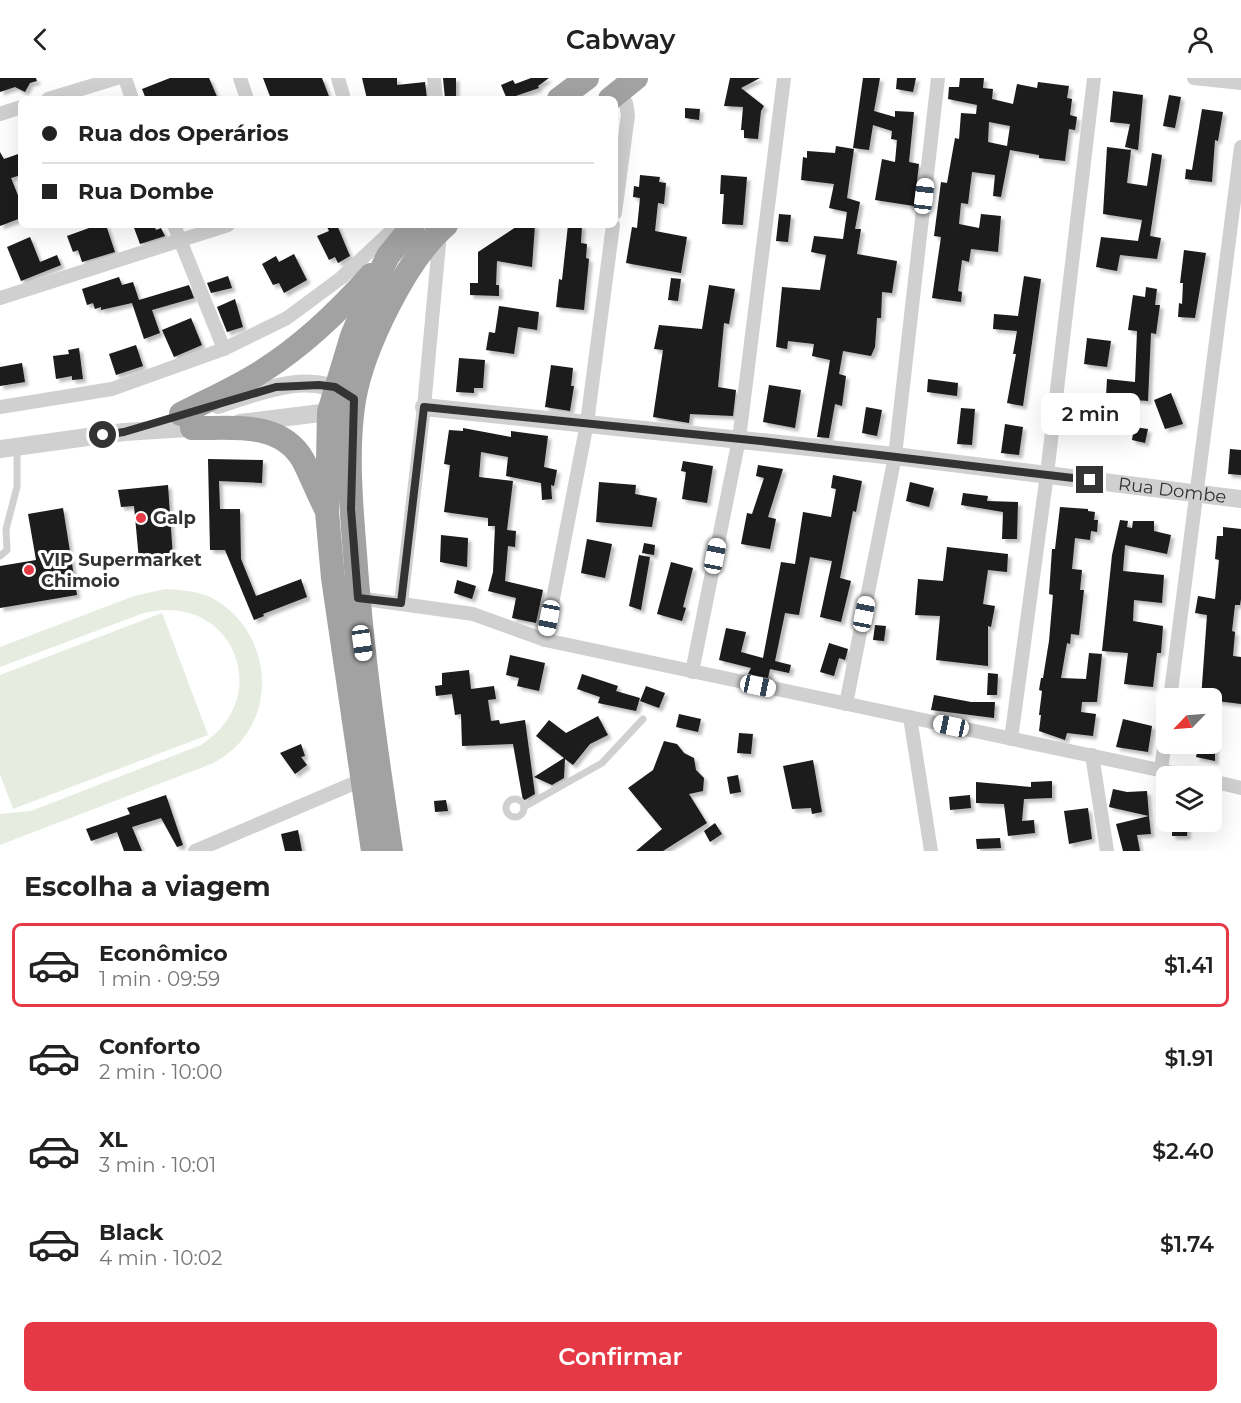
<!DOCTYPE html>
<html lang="pt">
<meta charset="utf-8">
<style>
body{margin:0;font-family:Montserrat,sans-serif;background:#f2f2f2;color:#222;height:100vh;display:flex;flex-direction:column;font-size:22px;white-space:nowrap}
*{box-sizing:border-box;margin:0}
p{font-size:20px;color:#767676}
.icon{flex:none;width:33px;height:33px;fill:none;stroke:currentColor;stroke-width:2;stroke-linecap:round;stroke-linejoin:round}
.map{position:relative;height:773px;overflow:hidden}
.side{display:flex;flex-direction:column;background:#fff;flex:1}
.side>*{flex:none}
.guide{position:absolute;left:18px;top:18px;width:600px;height:132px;border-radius:9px;box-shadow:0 6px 24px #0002;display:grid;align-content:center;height:132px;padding:0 24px;background:#fff}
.needle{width:39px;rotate:245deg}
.fabs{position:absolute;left:1156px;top:610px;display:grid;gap:12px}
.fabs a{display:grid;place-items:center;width:66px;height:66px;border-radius:9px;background:#fff;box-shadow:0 6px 24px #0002;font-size:30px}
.end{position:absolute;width:27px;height:27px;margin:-14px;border:8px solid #333;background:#fff;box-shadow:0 0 0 3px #fff}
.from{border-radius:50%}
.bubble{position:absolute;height:42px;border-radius:9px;background:#fff;box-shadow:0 6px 24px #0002;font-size:20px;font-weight:600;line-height:42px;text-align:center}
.car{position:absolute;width:18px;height:36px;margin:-18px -9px;border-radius:8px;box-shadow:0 0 4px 2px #0007;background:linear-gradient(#fff 24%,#345 0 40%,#fff 0 76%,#345 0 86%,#fff 0)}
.guide b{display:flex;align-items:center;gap:21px;height:57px;font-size:22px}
.guide b+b{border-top:2px solid #e0e0e0}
.guide i{width:15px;height:15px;background:#222}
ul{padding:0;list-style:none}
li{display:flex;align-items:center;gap:18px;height:84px;margin:0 12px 9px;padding:0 12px;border:3px solid transparent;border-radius:9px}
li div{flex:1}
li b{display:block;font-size:22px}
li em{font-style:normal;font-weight:600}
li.active{border-color:#e63946}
li>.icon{width:54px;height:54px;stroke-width:1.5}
h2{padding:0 24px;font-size:27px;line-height:72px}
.button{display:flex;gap:12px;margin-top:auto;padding:12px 24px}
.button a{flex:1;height:69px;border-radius:9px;background:#e63946;color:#fff;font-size:24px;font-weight:600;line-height:69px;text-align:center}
header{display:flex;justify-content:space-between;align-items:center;height:78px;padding:0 24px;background:#fff;font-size:27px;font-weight:600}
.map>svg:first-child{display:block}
</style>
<header><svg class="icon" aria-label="back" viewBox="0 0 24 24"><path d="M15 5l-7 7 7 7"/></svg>Cabway<svg class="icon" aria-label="person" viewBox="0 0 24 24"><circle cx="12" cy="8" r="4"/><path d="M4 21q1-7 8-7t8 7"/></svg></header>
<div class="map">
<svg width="1241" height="773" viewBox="0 0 1241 773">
<defs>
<filter id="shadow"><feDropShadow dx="3.5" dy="3.5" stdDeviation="1.5" flood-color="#0004"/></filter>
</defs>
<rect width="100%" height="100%" fill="#fff"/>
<g fill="#e6ecdf">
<path d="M 165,511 C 181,512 200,513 214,521 C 278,558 279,654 211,686 L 0,767 L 0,736 L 31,733 L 201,667 C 278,617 230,510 141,536 L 0,589 L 0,569 L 134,518 Z"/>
<path d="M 162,535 L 208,657 L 13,731 L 0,696 L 0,597 Z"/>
</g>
<g fill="#1a1a1a" fill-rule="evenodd" filter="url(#shadow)">
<path d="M 0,0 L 36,0 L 37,3 L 30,5 L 25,14 L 15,9 L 0,14 Z"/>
<path d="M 170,0 L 209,0 L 218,21 L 146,21 L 142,11 Z"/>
<path d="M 263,0 L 322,0 L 330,21 L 271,21 Z"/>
<path d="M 362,0 L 397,0 L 397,7 L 425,4 L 427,21 L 367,21 Z"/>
<path d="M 443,0 L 456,0 L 456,21 L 445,21 Z"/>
<path d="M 531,0 L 549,0 L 538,8 L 539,10 L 507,21 L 501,7 L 513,2 L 515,6 Z"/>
<path d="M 730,0 L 760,0 L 741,10 L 764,28 L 761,33 L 758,61 L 744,60 L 744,52 L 741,52 L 743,29 L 724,28 Z"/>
<path d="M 863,0 L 880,0 L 874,33 L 895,39 L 895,33 L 914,34 L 909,84 L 919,86 L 914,128 L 875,122 L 882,81 L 895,84 L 897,62 L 891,61 L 892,53 L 873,47 L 869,72 L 853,70 Z"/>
<path d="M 897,0 L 916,0 L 913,14 L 896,11 Z"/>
<path d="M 960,0 L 984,0 L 983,10 L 993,11 L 992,21 L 1013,26 L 1017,6 L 1037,10 L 1038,4 L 1069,8 L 1067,20 L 1072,21 L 1070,37 L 1077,39 L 1075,52 L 1069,51 L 1065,83 L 1039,80 L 1039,77 L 1010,72 L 1001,119 L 993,118 L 995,97 L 972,94 L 968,126 L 961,125 L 959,146 L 979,150 L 981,136 L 1001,138 L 998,174 L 971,171 L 969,184 L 962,182 L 958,213 L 962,214 L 961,224 L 932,220 L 941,159 L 934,158 L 941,104 L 947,105 L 955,60 L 959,61 L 961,35 L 976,36 L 977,27 L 948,21 L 949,9 L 959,9 ZM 989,44 L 1010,48 L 1007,68 L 988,64 Z"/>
<path d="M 1113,13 L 1143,17 L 1138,72 L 1125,69 L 1130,46 L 1110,44 Z"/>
<path d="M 1169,17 L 1181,19 L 1175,50 L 1163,48 Z"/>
<path d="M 685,30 L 700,31 L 699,42 L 685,40 Z"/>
<path d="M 1202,31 L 1223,34 L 1218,63 L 1215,62 L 1212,104 L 1185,101 L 1186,91 L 1192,92 Z"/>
<path d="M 836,68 L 854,71 L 847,120 L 860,124 L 855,151 L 861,151 L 857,176 L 897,183 L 892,215 L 882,214 L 881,240 L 877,240 L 875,269 L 871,278 L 843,273 L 839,296 L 846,298 L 842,328 L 835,326 L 829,360 L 817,359 L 830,282 L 812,278 L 814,266 L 788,263 L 787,271 L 776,269 L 782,209 L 820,212 L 826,177 L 811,174 L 814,158 L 843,161 L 847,134 L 829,130 L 834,106 L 801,102 L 803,79 L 807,80 L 807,73 L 835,75 Z"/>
<path d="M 1107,69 L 1131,72 L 1127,105 L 1147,108 L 1152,75 L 1162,77 L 1150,158 L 1161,160 L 1157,181 L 1120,177 L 1117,193 L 1096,189 L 1101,159 L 1138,163 L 1142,142 L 1103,136 Z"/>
<path d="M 0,74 L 4,81 L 21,75 L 21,97 L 11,100 L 21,125 L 21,140 L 0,148 Z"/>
<path d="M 640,97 L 660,99 L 659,104 L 666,105 L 664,126 L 658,125 L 655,153 L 687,159 L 681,195 L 626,185 L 632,149 L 637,150 L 640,120 L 633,119 L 634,108 L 639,109 Z"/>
<path d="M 721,97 L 747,99 L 743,147 L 722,146 L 724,116 L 720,116 Z"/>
<path d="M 779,136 L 791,137 L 788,164 L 776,163 Z"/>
<path d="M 87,147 L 106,147 L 115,174 L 82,184 L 78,172 L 73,174 L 67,158 L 89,150 Z"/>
<path d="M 133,147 L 154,147 L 156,152 L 161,150 L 165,158 L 140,166 Z"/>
<path d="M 326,147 L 337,147 L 350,178 L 338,185 L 335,179 L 329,182 L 317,158 L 329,153 Z"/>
<path d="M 519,147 L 535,147 L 532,189 L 497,183 L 496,207 L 499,207 L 499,218 L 470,217 L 470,205 L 478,205 L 478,174 Z"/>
<path d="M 568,147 L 582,147 L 581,165 L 587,166 L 586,180 L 589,181 L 584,232 L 556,229 L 559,201 L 562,202 Z"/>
<path d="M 30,159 L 40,184 L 57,177 L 61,187 L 21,203 L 7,169 Z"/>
<path d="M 1184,172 L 1206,175 L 1195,240 L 1178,239 L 1179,225 L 1182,226 L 1183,205 L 1180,205 Z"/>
<path d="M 294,176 L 307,202 L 284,215 L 279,205 L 273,207 L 262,186 L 276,178 L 279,184 Z"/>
<path d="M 228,198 L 232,210 L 211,215 L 207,205 Z"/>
<path d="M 1024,198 L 1041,201 L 1023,328 L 1007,325 L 1016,276 L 1013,276 L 1017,253 L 993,251 L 994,236 L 1018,238 Z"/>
<path d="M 119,199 L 122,207 L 133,204 L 139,222 L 189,207 L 194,220 L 152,232 L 160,255 L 144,261 L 132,225 L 101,232 L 101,229 L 95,231 L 93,225 L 87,227 L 82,211 Z"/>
<path d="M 671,200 L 681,201 L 678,223 L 668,222 Z"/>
<path d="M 709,207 L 735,211 L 729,246 L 724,245 L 718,309 L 736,312 L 733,338 L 690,336 L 689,345 L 653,339 L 663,272 L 654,271 L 659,247 L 702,251 Z"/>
<path d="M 1146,209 L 1157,211 L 1155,227 L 1160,227 L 1156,256 L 1151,255 L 1148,323 L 1123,321 L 1122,338 L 1115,338 L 1114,347 L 1075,342 L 1078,316 L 1106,318 L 1107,301 L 1135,304 L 1137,253 L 1128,252 L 1133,217 L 1145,219 Z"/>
<path d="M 235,221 L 243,249 L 227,254 L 217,229 Z"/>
<path d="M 499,228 L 539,234 L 537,252 L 518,249 L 514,276 L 486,272 L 489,254 L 495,255 Z"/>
<path d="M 191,240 L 202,267 L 174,279 L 162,252 Z"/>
<path d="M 1087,260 L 1111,263 L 1107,289 L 1084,286 Z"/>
<path d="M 136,267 L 143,288 L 116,297 L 109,276 Z"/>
<path d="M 79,270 L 83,301 L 72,302 L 72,298 L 56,301 L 53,278 L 69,276 L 68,272 Z"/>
<path d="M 459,280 L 485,282 L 483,310 L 474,310 L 474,315 L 456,314 Z"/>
<path d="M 22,285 L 25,304 L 0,308 L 0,289 Z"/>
<path d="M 551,287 L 573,290 L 571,308 L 574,308 L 570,333 L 545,329 Z"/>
<path d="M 928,301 L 958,305 L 957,318 L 927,314 Z"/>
<path d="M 769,307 L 801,312 L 795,350 L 763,344 Z"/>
<path d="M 1171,315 L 1183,346 L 1165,351 L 1154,322 Z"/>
<path d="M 866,329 L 882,332 L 877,358 L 862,355 Z"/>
<path d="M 961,330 L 975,331 L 972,367 L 957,366 Z"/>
<path d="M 1005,346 L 1023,349 L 1019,377 L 1001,375 Z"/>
<path d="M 1134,349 L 1148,351 L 1145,365 L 1132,362 Z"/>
<path d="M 463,350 L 511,359 L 511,353 L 548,358 L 544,389 L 557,392 L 554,408 L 551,407 L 552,421 L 542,422 L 541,405 L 506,398 L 508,379 L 481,374 L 479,399 L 513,403 L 507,452 L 516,453 L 515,469 L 508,468 L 505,503 L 543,512 L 536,545 L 512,540 L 516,520 L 488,513 L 493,494 L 495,448 L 488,448 L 488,440 L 444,434 L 450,387 L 444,386 L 449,352 L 463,353 Z"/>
<path d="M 1230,371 L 1241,372 L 1241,397 L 1228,396 Z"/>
<path d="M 208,381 L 263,382 L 262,405 L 219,403 L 220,431 L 240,431 L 241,481 L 256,518 L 301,501 L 307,519 L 263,536 L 264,538 L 254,542 L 225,472 L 210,472 Z"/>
<path d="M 683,383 L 713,388 L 707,425 L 682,421 L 686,394 L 681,393 Z"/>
<path d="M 758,387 L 783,391 L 768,439 L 776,441 L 770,471 L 741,466 L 747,435 L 752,436 L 764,400 L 756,398 Z"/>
<path d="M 833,397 L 862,403 L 856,434 L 853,433 L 840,500 L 851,503 L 841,544 L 820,539 L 832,483 L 810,479 L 799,537 L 785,535 L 775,583 L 791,587 L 789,595 L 770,591 L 768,600 L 748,596 L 751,590 L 719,582 L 726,550 L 746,554 L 741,574 L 763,580 L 781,484 L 795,486 L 803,434 L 831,439 L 836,411 L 831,410 Z"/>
<path d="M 599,404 L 636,407 L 635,416 L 657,420 L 652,449 L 596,444 Z"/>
<path d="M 910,404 L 934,410 L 929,429 L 906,423 Z"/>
<path d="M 168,407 L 173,480 L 139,482 L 134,428 L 121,429 L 118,412 Z"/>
<path d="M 963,415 L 988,418 L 987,423 L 1018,424 L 1017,461 L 1002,461 L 1003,434 L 961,427 Z"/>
<path d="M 1060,429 L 1088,431 L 1088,433 L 1095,434 L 1094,442 L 1098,442 L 1097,454 L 1091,453 L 1090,462 L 1075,460 L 1072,491 L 1082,492 L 1080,512 L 1084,512 L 1079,557 L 1071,556 L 1070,566 L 1067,565 L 1061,600 L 1086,601 L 1089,575 L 1102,576 L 1097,624 L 1082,624 L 1081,634 L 1096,636 L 1093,658 L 1067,655 L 1065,662 L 1039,653 L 1041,637 L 1039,637 L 1042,613 L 1039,612 L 1041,600 L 1043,600 L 1049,563 L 1053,517 L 1049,516 L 1052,471 L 1055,471 Z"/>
<path d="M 63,430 L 77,517 L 0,530 L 0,488 L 36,482 L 28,436 Z"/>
<path d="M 1120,442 L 1128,443 L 1127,449 L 1132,450 L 1133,443 L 1154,443 L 1154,453 L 1171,457 L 1167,476 L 1125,467 L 1123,493 L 1164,497 L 1162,525 L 1134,522 L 1133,543 L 1163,548 L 1161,575 L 1157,575 L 1153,609 L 1124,606 L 1128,575 L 1102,573 L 1112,477 Z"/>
<path d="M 1223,449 L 1241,451 L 1241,521 L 1240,527 L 1235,527 L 1232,553 L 1235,554 L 1233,578 L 1241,579 L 1241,626 L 1201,621 L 1207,537 L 1195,535 L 1198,518 L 1215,521 L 1219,482 L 1215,481 L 1217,458 L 1223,458 Z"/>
<path d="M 441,457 L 468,460 L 467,489 L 440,484 Z"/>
<path d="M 587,461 L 612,466 L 605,500 L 581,495 Z"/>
<path d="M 644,465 L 655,467 L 654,477 L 642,475 Z"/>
<path d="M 947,469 L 1008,476 L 1007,494 L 988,492 L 983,526 L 995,528 L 991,549 L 988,548 L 988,588 L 936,582 L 940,538 L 915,537 L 918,501 L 943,503 Z"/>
<path d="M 639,477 L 650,479 L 641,532 L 629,528 Z"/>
<path d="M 671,484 L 693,490 L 683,529 L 686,530 L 682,543 L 657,536 Z"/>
<path d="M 457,502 L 476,508 L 472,521 L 454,515 Z"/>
<path d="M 875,547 L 886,548 L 884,563 L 873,562 Z"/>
<path d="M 829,565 L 848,571 L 845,582 L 839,580 L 834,598 L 820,594 Z"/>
<path d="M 510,577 L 545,585 L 539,613 L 517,608 L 519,600 L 506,597 Z"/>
<path d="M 469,592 L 471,611 L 494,608 L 496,621 L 488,622 L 491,643 L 499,642 L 500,646 L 525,642 L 535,716 L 523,723 L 513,666 L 462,668 L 461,636 L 455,637 L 452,616 L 436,618 L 435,608 L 442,607 L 442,595 Z"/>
<path d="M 988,595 L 998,596 L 997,617 L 987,617 Z"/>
<path d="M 582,596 L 618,608 L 616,613 L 640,620 L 636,633 L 598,625 L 600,619 L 577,611 Z"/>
<path d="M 646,608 L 665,615 L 659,630 L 640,623 Z"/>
<path d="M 934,617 L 971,624 L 995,624 L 994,640 L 931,632 Z"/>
<path d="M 679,636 L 701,641 L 698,654 L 676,649 Z"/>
<path d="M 598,638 L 608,657 L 590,666 L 573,687 L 565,681 L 564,700 L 552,707 L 534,699 L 564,680 L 536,658 L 549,642 L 566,655 Z"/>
<path d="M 1123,641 L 1152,648 L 1148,674 L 1116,669 Z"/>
<path d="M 739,655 L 753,656 L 751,676 L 737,675 Z"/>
<path d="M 664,663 L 677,666 L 684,675 L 694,680 L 696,692 L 704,700 L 703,713 L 689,716 L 707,745 L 663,773 L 636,773 L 662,751 L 628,710 L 653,692 Z"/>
<path d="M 301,666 L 305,678 L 301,679 L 307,687 L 295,696 L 280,675 Z"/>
<path d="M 1199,666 L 1215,666 L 1215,683 L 1196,679 Z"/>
<path d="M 813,682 L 822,734 L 812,736 L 811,730 L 792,731 L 783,688 Z"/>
<path d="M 738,697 L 741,714 L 730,716 L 727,699 Z"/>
<path d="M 1052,703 L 1052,720 L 1024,721 L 1022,743 L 1034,742 L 1035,755 L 1008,758 L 1004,726 L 976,725 L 976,704 L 1031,709 L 1031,704 Z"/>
<path d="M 1113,711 L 1127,714 L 1147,713 L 1149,738 L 1109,729 Z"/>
<path d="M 166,717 L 183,767 L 177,769 L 161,740 L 132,749 L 142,773 L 124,773 L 117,754 L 91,763 L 86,751 L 130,736 L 127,730 Z"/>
<path d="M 970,717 L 971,730 L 950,732 L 949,719 Z"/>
<path d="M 446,722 L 448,733 L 435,734 L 434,723 Z"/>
<path d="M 1088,730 L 1092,761 L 1069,766 L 1064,733 Z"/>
<path d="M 1149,738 L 1151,756 L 1137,757 L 1140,773 L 1123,773 L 1116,746 Z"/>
<path d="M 1172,744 L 1188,744 L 1187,758 L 1172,758 Z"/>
<path d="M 715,745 L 722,756 L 710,764 L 704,753 Z"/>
<path d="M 298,752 L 302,773 L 285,773 L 281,756 Z"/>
<path d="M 1000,760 L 1001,770 L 977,771 L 976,761 Z"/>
</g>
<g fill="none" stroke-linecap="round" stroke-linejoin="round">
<g stroke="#d0d0d0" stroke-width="7">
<path d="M 0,478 L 7,472 L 6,451 L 17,409 L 17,369"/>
<circle cx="515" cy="730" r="9"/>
<path d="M 524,729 L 602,685 L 643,641"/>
</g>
<g stroke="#d0d0d0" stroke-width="14">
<path d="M 125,0 L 132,21"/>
<path d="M 240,0 L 247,21"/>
<path d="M 338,0 L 344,21"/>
<path d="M 434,0 L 436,21"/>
<path d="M 1194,0 L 1241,5"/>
<path d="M 48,21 L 117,0"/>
<path d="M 0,36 L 21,29"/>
<path d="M 615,135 L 628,37 L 626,25 L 617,17"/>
<path d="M 174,147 L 224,271"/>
<path d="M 0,220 L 228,147"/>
<path d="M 0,329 L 112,311 L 224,271 L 287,240 L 341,200 L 398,147"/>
<path d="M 358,520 L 473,536 L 545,562 L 1192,699"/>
<path d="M 401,525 L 424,329 L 440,155"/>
<path d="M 545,562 L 587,345 L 613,147"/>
<path d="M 692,594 L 739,361 L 784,0"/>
<path d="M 1170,621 L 1241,69"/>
<path d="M 846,626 L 895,378 L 938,0"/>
<path d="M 910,639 L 931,773"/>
<path d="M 1011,661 L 1047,396 L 1094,0"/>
<path d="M 1092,677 L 1107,773"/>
<path d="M 1161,692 L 1167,647"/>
<path d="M 1212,703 L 1241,710"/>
<path d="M 195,773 L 364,701"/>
</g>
<g stroke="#d0d0d0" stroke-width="18">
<path d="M 218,327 C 258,314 308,292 347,317"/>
<path id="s1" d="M 424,329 L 895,378 L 1241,421"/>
<path d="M 240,345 L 329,334 L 340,329"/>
<path d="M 0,371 L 124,354 L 204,349"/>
</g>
<g stroke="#a2a2a2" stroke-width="24">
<path d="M 559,21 L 587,0"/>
<path d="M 610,21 L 636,0"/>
<path d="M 181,336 C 208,322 238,309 264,292 C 305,266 339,233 371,197"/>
<path d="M 192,350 C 231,351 280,342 303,382 C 311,397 317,414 325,429"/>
<path d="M 373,773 L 333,500 L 327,434 L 329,334 L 352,258 L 371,213 L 388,178 L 413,147"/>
<path d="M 391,773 C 376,674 362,575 355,476 C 351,426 346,371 354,322 C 363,270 406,181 446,147"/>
</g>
</g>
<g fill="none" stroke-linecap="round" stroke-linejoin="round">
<path stroke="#333" stroke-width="8" d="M 103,357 L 124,354 L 276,309 L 319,307 L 335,309 L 354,321 L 351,431 L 358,520 L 401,525 L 424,329 L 761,363 L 1090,402"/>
</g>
<g fill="#e63946" stroke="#fff" stroke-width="2">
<circle cx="141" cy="440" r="6"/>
<circle cx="29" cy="492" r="6"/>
</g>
<g text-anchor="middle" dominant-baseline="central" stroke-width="6" stroke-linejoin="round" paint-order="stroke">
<g font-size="18" fill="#333" stroke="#fff">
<text stroke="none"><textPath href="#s1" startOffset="753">Rua Dombe</textPath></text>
</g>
<g font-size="18" font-weight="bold" fill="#333" stroke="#fff" text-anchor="start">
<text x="153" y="440">Galp</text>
<text x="41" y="482">VIP Supermarket<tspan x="41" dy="21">Chimoio</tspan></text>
</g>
</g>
</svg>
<div class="fabs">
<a><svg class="needle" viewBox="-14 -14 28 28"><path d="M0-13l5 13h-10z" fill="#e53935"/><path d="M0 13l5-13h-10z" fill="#767676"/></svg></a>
<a><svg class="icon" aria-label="layers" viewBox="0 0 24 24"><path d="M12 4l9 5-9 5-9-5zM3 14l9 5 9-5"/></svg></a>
</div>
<i class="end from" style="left:103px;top:357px"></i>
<i class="end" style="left:1090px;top:402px"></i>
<div class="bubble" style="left:1041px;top:315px;width:99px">2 min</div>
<i class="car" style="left:924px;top:118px;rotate:7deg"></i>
<i class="car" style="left:715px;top:478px;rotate:11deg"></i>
<i class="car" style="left:864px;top:536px;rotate:11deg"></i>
<i class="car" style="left:549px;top:540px;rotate:191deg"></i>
<i class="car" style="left:362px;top:565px;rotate:172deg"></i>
<i class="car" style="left:758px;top:608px;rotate:102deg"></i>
<i class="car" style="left:951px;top:648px;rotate:282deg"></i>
<div class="guide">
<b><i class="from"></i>Rua dos Operários</b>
<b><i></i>Rua Dombe</b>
</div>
</div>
<section class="side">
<h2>Escolha a viagem</h2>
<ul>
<li class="active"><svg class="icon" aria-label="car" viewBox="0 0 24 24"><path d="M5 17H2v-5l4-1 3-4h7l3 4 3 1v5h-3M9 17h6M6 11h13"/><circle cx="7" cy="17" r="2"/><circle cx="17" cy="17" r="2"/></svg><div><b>Econômico</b><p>1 min · 09:59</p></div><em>$1.41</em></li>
<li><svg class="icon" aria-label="car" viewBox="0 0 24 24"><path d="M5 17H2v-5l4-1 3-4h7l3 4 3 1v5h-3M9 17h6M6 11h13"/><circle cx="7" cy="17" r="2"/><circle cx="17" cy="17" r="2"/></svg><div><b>Conforto</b><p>2 min · 10:00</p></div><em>$1.91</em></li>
<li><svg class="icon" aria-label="car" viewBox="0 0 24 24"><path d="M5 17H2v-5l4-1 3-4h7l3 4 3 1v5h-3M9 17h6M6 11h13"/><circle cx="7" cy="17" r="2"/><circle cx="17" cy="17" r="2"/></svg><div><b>XL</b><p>3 min · 10:01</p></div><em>$2.40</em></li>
<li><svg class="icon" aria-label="car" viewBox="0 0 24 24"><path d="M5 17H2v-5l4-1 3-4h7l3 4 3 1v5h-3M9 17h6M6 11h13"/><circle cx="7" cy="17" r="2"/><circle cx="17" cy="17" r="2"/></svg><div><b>Black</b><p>4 min · 10:02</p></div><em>$1.74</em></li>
</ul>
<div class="button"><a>Confirmar</a></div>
</section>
